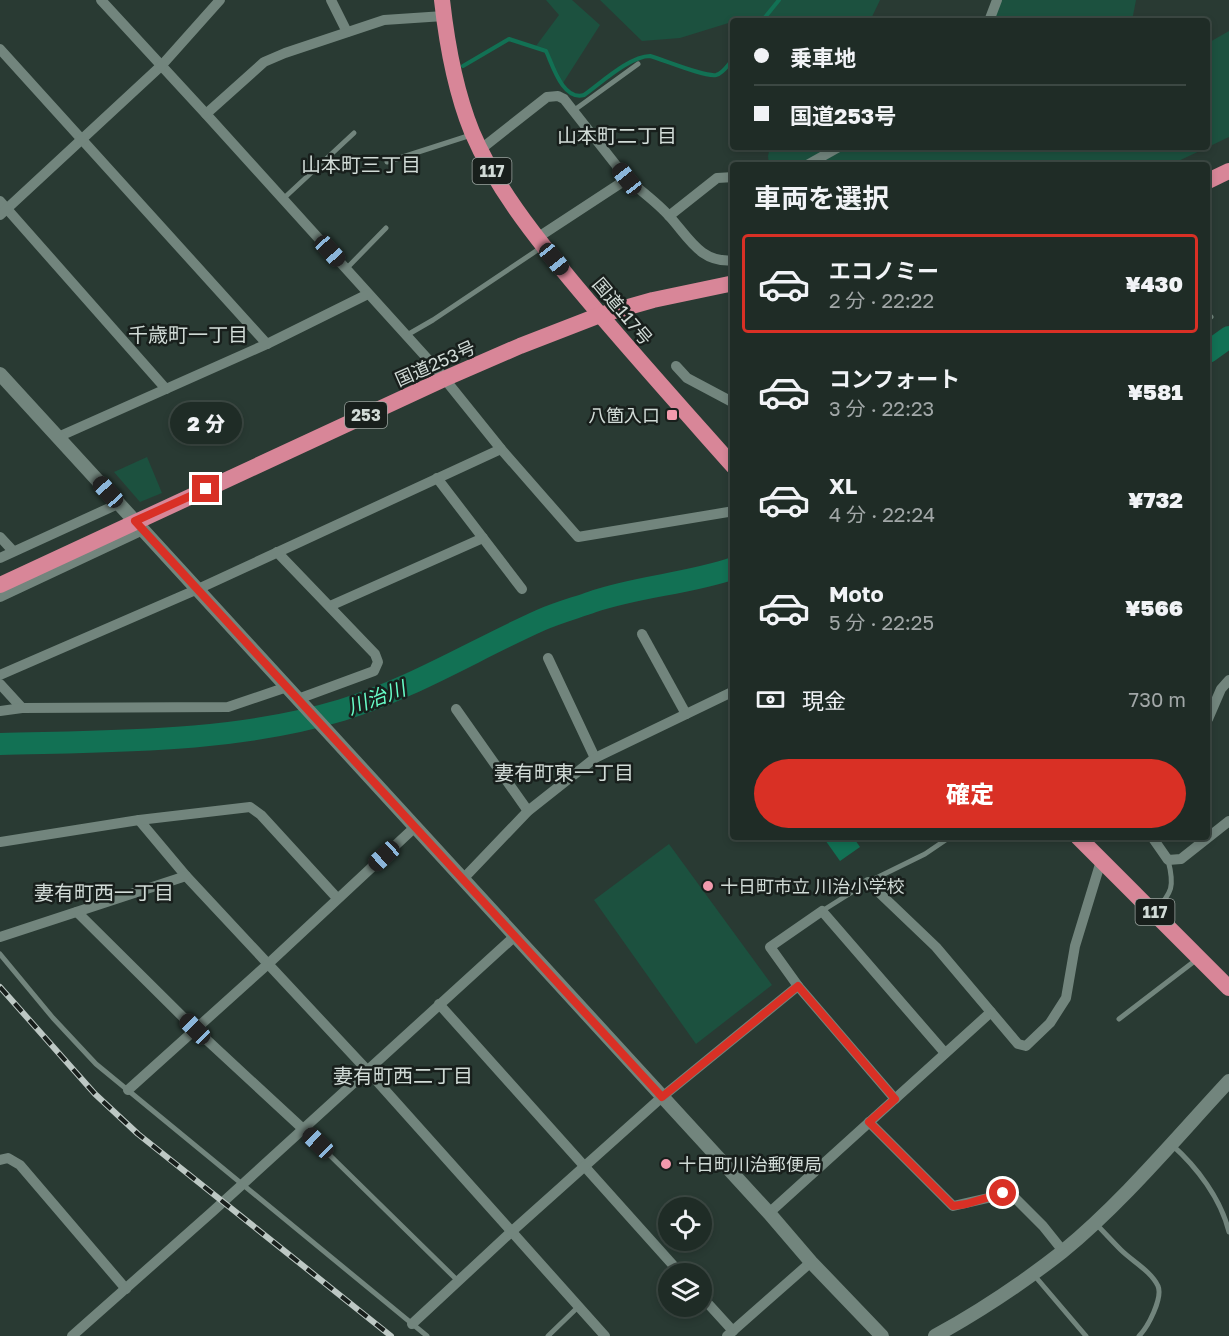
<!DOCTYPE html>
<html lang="ja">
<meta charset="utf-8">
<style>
body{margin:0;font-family:"Golos Text","Noto Sans JP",sans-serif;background:#2c3832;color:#f1f3f6;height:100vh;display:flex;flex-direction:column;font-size:22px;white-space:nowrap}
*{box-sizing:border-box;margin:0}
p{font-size:20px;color:#a1a7a7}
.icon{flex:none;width:33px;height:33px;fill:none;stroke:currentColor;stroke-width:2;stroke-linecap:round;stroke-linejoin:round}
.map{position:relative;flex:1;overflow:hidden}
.panel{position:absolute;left:730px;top:162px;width:480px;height:678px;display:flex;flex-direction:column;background:#1f2c26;border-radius:6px;box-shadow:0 3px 9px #0003,0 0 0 2px #3c4843}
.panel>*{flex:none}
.banner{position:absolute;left:730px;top:18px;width:480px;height:132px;border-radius:6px;box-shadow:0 3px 9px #0003,0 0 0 2px #3c4843;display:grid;align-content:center;height:132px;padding:0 24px;background:#1f2c26}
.buttons{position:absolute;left:658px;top:1197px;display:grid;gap:12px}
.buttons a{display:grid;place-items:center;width:54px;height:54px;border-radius:50%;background:#1f2c26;box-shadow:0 3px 9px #0003,0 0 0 2px #3c4843;font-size:30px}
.end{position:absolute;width:27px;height:27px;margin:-14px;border:8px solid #d93025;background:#fff;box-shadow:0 0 0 3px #fff}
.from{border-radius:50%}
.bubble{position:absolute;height:42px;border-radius:21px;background:#1f2c26;box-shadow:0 3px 9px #0003,0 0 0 2px #3c4843;font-size:20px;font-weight:800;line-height:42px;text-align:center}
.car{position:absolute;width:18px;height:36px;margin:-18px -9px;border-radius:8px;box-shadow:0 0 4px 2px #0007;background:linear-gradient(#222 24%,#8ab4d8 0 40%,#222 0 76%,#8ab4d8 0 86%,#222 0)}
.banner b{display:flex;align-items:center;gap:21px;height:57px;font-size:22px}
.banner b+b{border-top:2px solid #3c4843}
.banner i{width:15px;height:15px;background:#f1f3f6}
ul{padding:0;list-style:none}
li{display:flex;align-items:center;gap:18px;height:99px;margin:0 12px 9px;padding:0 12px;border:3px solid transparent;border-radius:6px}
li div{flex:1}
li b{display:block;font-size:22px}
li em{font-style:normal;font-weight:800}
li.on{border-color:#d93025}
li>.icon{width:54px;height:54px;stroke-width:1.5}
h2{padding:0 24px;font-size:27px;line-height:72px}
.pay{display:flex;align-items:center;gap:15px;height:66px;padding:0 24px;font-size:22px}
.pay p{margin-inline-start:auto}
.button{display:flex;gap:12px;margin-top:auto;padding:12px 24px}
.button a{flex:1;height:69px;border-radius:36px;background:#d93025;color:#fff;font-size:24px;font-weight:800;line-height:69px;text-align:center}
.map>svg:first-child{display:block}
</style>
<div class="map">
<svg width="1229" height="1336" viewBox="0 0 1229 1336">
<rect width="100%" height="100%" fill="#293a33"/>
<g fill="#1c513f">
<path d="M 546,0 L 572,0 L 600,25 L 563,83 L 546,49 L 536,46 L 559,15 Z"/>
<path d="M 600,0 L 880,0 L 870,21 L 750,21 L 748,17 L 680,38 L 642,41 Z"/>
<path d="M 999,0 L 1136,0 L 1132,21 L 994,21 Z"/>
<path d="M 1229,31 L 1229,137 L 1170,165 L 769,165 L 768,156 L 770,147 L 1208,147 L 1208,43 Z"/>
<path d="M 147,457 L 162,493 L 140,502 L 114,472 Z"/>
<path d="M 669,844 L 772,985 L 696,1044 L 594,900 Z"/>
</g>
<path fill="#127154" d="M 823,837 L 853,837 L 860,847 L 840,861 Z"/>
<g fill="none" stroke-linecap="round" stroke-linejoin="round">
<g stroke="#127154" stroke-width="4">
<path d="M 762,21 L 779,0"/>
<path d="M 463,66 L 509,39 L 546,51 C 553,66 563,101 584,95 C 601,83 630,56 650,56 C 664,60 704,77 716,75 C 724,73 729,63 734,58"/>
</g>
<g stroke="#127154" stroke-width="22">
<path d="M 1208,352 L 1229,337"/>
<path d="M 0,744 C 114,741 232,743 342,710 C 413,688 474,650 541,620 C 557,613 575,608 592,602 C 638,586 688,584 734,568"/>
</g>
<g stroke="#72857d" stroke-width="5">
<path d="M 573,111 L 638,64"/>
<path d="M 387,162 L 471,135"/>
<path d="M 283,199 L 354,133"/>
<path d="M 346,269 L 386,228"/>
<path d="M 1208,319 L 1211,317"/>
<path d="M 407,335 L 433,320 L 542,247"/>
<path d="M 822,911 L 868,882 L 925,854 L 950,837"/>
<path d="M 1155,912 C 1172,892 1175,887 1168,860"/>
<path d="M 0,954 L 53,1018 L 96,1064 L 427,1336"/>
<path d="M 1119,1019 L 1196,960"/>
<path d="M 303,1129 L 458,1281"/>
<path d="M 1172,1145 C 1197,1167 1221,1199 1229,1232"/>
<path d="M 1095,1223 C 1104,1232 1112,1241 1121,1250 C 1132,1261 1151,1271 1158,1286 C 1163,1298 1148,1327 1139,1336"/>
<path d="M 1034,1275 L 1086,1336"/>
<path d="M 548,1336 L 578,1307"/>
</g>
<g stroke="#72857d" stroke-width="10">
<path d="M 101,0 L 206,114 L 435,367 L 501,449 L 578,537 L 734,511"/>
<path d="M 331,0 L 347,32"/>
<path d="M 989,21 L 997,0"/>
<path d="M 0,49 L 267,344"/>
<path d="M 206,114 L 264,62 L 285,53 L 384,20 L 444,16"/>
<path d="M 481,149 L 547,97 L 558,96 L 564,99 L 627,179"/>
<path d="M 807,165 L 839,147"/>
<path d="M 0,201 L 166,389"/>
<path d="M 0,215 L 162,65 L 220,0"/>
<path d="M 669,216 L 717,178 L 734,177"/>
<path d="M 537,238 L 627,179 C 641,191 658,203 670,217 C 689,238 701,264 734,260"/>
<path d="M 676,366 L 687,378 L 734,403"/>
<path d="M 58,437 L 267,344 L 368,294"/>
<path d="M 437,478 L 522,589"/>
<path d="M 0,537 L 13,551"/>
<path d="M 277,552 L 375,654 L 378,662 L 374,671 L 298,699"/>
<path d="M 0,558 L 118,504"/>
<path d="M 0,597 L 143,530"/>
<path d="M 330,606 L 483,538"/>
<path d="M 642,634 L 686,714"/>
<path d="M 548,658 L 595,758"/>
<path d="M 0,675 L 198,589 L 501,449"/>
<path d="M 0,684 L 22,708"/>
<path d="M 456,709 L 528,811"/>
<path d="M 0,711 L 22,708 L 228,707 L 287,687"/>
<path d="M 1208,719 L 1221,689 L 1229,680"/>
<path d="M 139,820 L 186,876 L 367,1070 L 605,1336"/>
<path d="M 1152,837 L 1168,860 L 1181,859 L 1229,821"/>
<path d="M 0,842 L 139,820 L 250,807 L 261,815 L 337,898"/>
<path d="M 463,879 L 528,811 L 595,758 L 734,691"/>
<path d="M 868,882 L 936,947 L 1018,1044 L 1026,1046 L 1050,1023 L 1066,998 L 1075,946 L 1101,861"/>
<path d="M 77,912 L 195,1029 L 302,1128"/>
<path d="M 0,937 L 186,876"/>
<path d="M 798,986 L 770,947 L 822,911 L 945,1053"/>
<path d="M 439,1004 L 681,1274"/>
<path d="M 128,1090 L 268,964 L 414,828"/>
<path d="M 869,1122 L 953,1206 L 1010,1193 L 1043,1226 L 1063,1251"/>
<path d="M 0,1160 L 8,1158 L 20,1165 L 126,1289"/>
<path d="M 769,1213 L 991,1012"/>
<path d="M 702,1297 L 733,1331"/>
<path d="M 412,1324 L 510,1233 L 662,1097 L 798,986 L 895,1099"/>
<path d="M 72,1336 L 212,1212 L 515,936"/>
<path d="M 727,1336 L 811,1262"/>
</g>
<g stroke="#72857d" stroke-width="14">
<path d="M 0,374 L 769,1213 L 811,1262 L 882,1336"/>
<path d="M 935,1336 C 977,1313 1025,1281 1062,1252 C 1123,1202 1175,1139 1229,1081"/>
</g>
<g stroke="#d88698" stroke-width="16">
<path d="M 442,0 C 447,45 455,90 472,132 C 495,186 533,234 570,279 C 623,343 679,405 734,467"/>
<path d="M 1208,181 L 1229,171"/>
<path d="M 0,585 L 444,379 L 520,346 L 600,315 L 653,300 L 734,283"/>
<path d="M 1078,837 L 1229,988"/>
</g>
<defs>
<path id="rail" d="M 0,987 L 95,1094 L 138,1134 L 391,1336"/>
</defs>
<use href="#rail" stroke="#bdc8c4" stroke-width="6"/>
<use href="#rail" stroke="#181f1c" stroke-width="4" stroke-dasharray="11" stroke-linecap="butt"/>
</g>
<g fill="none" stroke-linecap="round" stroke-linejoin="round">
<path stroke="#d93025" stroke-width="8" d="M 206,489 L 135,521 L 662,1097 L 798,986 L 895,1099 L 869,1122 L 953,1206 L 966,1204 L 1003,1193"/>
</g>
<g fill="#f29aad" stroke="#181f1c" stroke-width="2">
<rect x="666" y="409" width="12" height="12" rx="3"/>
<circle cx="708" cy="886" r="6"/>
<circle cx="666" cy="1164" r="6"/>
</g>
<g text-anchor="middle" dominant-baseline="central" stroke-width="5" stroke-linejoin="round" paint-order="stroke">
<g fill="#181f1c" stroke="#9aa39f" stroke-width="1.5">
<rect x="472.5" y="158" width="39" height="26" rx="4.5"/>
<rect x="345" y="402" width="42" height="26" rx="4.5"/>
<rect x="1135.5" y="899" width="39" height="26" rx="4.5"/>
</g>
<g font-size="16" font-weight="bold" fill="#d1dbd7">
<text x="492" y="171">117</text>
<text x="366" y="415">253</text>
<text x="1155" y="912">117</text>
</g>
<g font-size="18" fill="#d1dbd7" stroke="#181f1c">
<text transform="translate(623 311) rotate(50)">国道117号</text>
<text transform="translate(435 363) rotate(-24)">国道253号</text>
</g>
<g font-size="18" fill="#d1dbd7" stroke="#181f1c" text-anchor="start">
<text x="660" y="415" text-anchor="end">八箇入口</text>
<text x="720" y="886">十日町市立 川治小学校</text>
<text x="678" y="1164">十日町川治郵便局</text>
</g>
<g font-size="20" fill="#d1dbd7" stroke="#181f1c">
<text x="617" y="135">山本町二丁目</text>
<text x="361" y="164">山本町三丁目</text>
<text x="188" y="334">千歳町一丁目</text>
<text x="564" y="772">妻有町東一丁目</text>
<text x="104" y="892">妻有町西一丁目</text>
<text x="403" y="1075">妻有町西二丁目</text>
</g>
<g font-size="20" font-style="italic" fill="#67fdc8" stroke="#181f1c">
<text transform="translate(376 697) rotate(-20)">川治川</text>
</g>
</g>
</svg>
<div class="buttons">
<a><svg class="icon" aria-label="locate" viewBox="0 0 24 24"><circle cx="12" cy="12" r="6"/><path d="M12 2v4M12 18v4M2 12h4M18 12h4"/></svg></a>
<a><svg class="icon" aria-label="layers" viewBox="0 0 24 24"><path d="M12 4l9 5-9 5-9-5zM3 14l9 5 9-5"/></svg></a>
</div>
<i class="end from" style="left:1003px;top:1193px"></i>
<i class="end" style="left:206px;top:489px"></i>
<div class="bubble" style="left:170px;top:402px;width:72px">2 分</div>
<i class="car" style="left:627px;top:179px;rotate:322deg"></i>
<i class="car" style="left:330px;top:251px;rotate:138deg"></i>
<i class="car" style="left:554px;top:259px;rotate:141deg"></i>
<i class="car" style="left:108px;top:492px;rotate:318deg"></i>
<i class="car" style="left:384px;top:856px;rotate:228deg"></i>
<i class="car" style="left:195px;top:1029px;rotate:315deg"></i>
<i class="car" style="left:318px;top:1143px;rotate:314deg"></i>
<div class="banner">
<b><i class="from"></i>乗車地</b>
<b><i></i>国道253号</b>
</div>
<section class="panel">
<h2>車両を選択</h2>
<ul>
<li class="on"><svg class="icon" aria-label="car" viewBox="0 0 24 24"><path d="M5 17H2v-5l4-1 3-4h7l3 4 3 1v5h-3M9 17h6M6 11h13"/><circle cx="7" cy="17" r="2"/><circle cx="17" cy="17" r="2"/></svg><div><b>エコノミー</b><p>2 分 · 22:22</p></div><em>¥430</em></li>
<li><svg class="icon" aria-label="car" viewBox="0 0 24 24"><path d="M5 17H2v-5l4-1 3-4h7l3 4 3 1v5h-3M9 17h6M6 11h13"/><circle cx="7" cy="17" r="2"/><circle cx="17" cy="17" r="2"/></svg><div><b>コンフォート</b><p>3 分 · 22:23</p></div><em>¥581</em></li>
<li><svg class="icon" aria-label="car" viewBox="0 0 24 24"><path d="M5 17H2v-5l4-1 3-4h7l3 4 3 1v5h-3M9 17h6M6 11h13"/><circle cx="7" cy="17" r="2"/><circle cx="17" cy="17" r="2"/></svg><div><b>XL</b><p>4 分 · 22:24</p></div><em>¥732</em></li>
<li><svg class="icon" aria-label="car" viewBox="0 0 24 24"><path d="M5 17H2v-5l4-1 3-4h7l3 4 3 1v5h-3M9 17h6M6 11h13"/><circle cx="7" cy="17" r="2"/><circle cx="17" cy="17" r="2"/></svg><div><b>Moto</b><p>5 分 · 22:25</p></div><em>¥566</em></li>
</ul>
<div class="pay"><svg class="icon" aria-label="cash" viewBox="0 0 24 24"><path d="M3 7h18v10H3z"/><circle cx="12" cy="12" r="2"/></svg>現金<p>730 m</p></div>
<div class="button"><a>確定</a></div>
</section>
</div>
